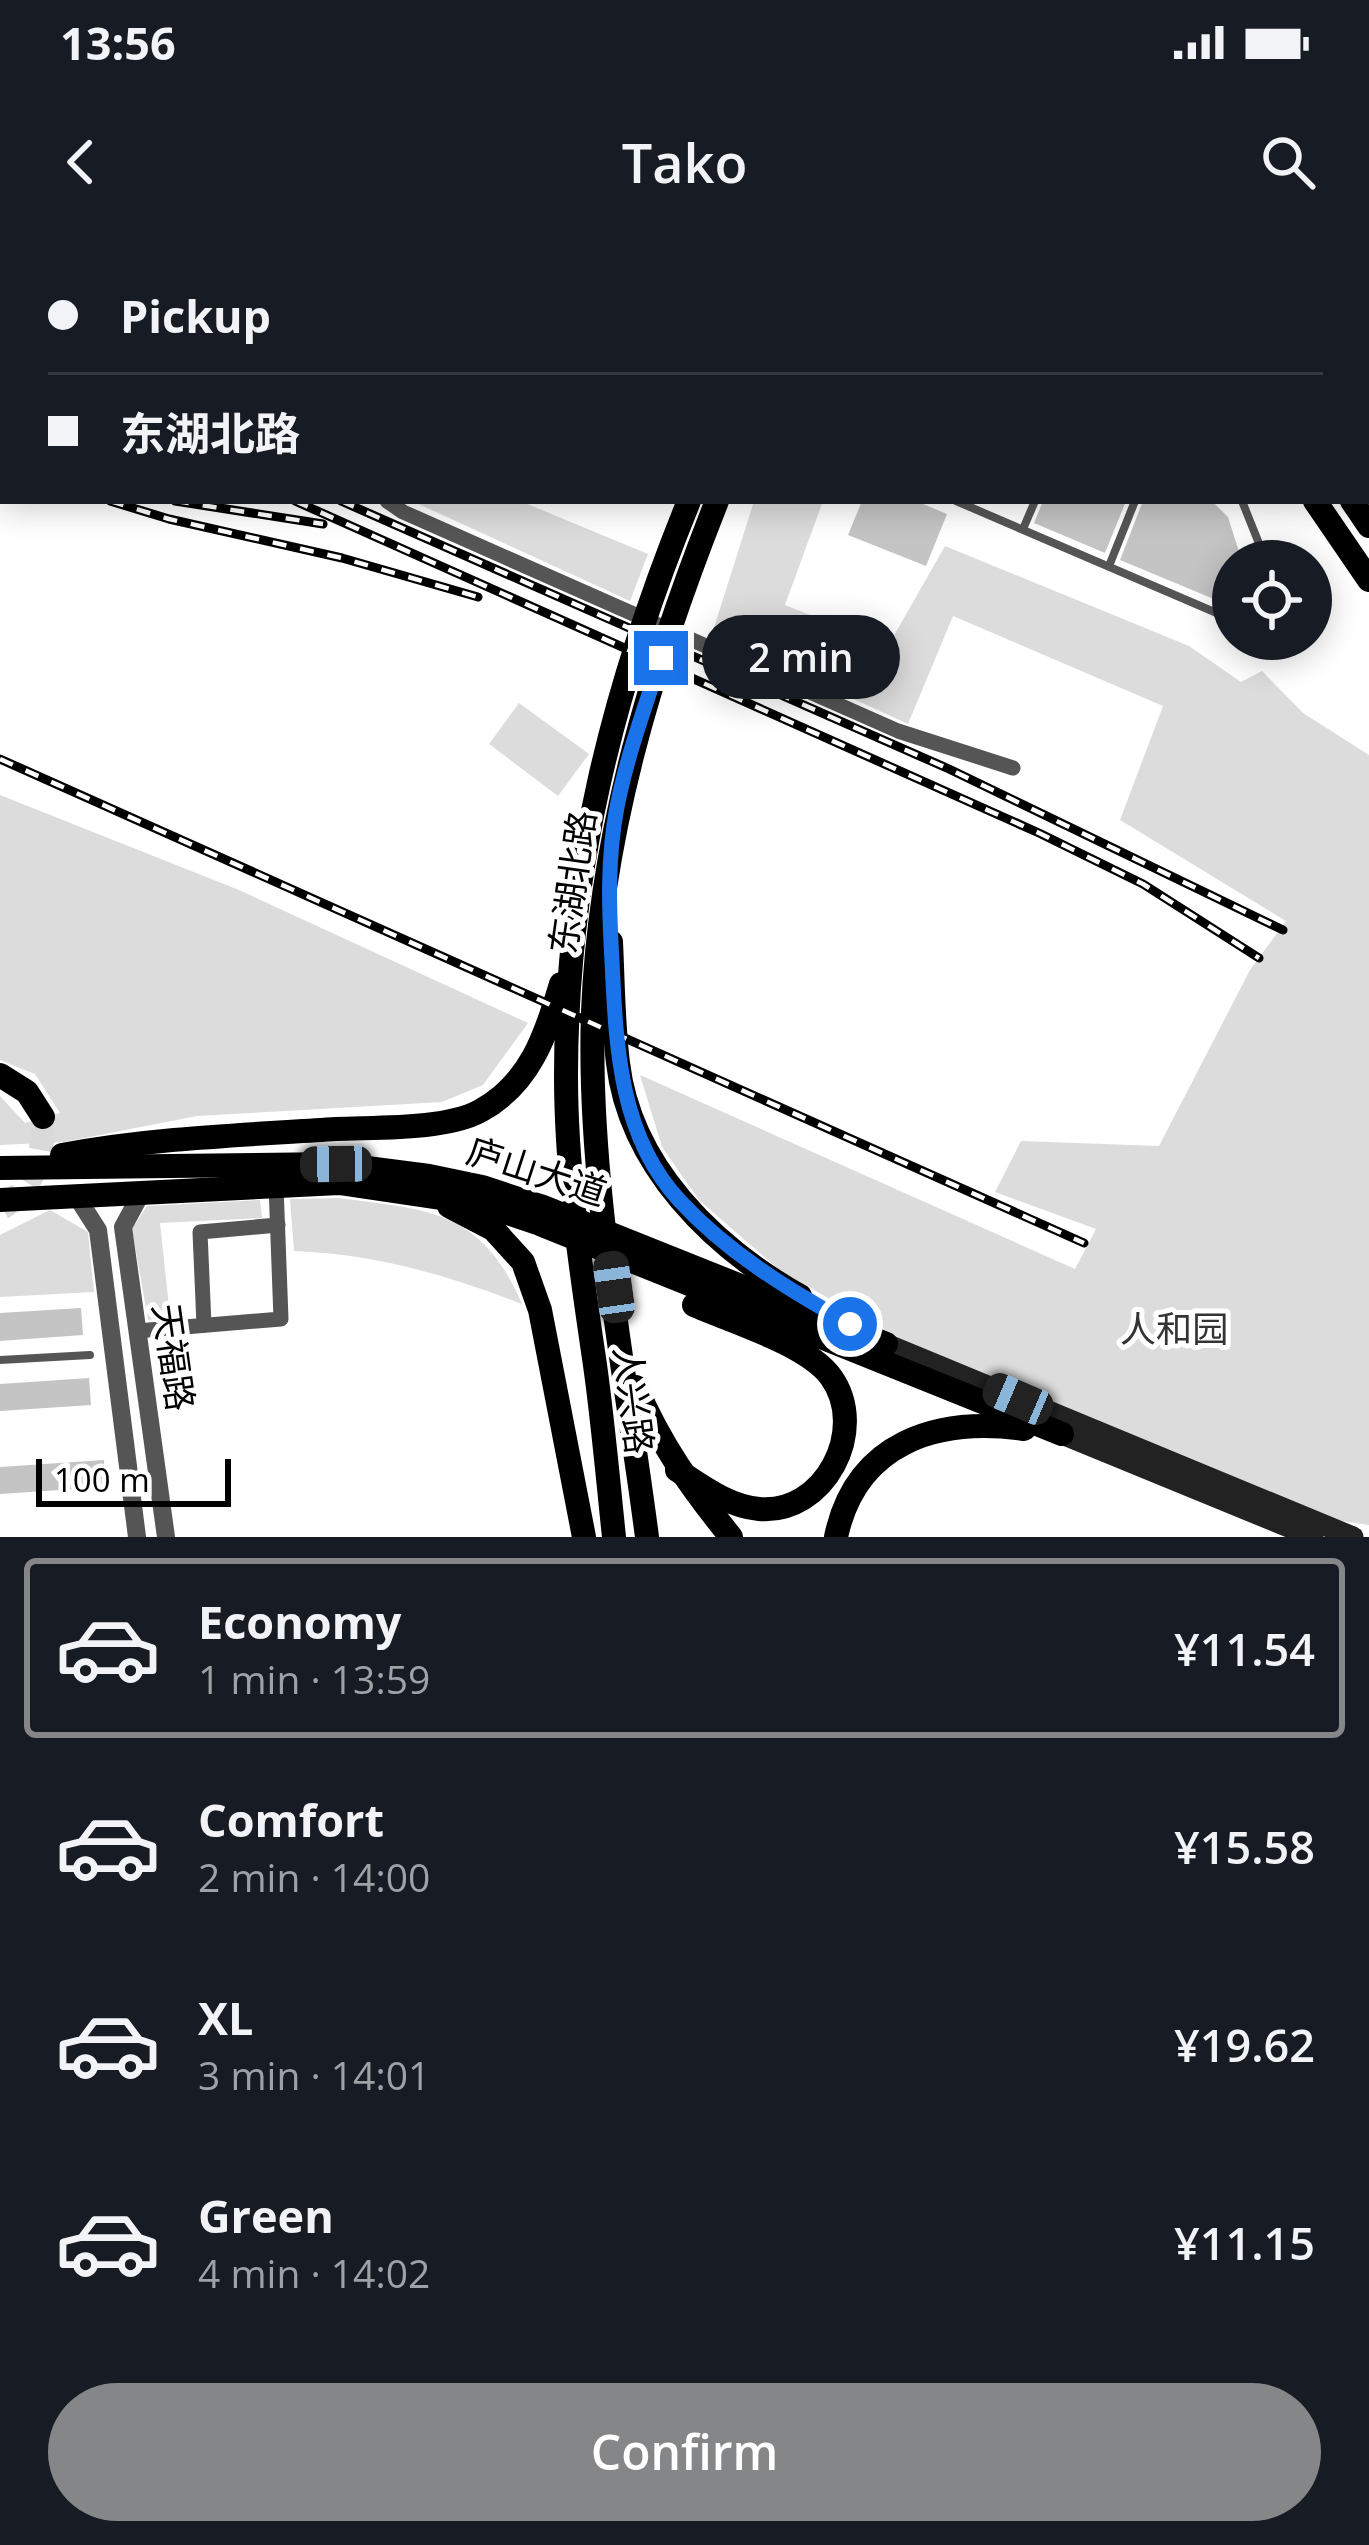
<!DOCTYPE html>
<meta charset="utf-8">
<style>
body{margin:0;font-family:"Open Sans","Noto Sans SC",sans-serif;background:#242831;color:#f1f3f6;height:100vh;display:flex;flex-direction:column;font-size:45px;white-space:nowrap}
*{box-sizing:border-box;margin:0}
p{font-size:39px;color:#9ea1a6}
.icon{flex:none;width:66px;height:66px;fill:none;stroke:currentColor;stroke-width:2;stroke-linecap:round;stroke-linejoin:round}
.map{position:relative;height:1297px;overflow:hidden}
.side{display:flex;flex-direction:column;background:#171b24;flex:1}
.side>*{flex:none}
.banner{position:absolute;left:0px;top:0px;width:1371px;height:264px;box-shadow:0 6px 30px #0003;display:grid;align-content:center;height:264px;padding:0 48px;background:#171b24}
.buttons{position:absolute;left:1212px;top:300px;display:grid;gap:24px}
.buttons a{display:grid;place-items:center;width:120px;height:120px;border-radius:50%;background:#171b24;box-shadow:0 6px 30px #0003;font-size:60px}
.scale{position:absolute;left:36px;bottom:30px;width:195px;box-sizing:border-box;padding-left:12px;border:6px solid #000;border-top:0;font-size:33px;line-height:42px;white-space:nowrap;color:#000;-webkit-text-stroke:9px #fff;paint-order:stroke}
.end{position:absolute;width:54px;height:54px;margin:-27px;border:15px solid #1a73e8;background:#fff;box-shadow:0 0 0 6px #fff}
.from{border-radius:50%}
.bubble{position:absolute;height:84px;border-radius:42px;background:#171b24;box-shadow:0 6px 30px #0003;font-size:39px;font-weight:600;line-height:84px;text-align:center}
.car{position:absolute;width:36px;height:72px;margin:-36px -18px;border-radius:15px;box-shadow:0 0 9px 3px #0007;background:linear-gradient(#222 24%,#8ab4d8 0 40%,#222 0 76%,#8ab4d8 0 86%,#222 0)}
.banner b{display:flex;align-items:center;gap:42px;height:114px;font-size:45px}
.banner b+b{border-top:3px solid #363941}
.banner i{width:30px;height:30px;background:#f1f3f6}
ul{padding:21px 0 0;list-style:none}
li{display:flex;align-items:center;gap:36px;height:180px;margin:0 24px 18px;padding:0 24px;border:6px solid transparent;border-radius:12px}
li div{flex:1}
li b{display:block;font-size:45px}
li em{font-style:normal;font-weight:600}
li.on{border-color:#858687}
li>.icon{width:108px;height:108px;stroke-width:1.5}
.button{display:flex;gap:24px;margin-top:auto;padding:24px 48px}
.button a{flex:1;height:138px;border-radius:72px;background:#858687;color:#fff;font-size:48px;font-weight:600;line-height:138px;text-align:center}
.status{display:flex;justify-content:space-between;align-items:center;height:84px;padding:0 60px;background:#171b24;direction:ltr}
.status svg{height:33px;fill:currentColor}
header{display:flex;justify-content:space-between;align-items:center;height:156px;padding:0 48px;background:#171b24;font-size:54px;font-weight:600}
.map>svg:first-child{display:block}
</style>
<div class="status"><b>13:56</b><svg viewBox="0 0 49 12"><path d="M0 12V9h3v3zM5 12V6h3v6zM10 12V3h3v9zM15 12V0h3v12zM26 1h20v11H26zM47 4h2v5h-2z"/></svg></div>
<header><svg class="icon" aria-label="back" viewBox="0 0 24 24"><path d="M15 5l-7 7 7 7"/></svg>Tako<svg class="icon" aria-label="search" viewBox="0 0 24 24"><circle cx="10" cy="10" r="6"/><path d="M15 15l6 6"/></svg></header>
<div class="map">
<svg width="1369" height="1297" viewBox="0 0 1369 1297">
<rect width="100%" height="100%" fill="#fff"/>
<g fill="#dcdcdc">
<path d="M 412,261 L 520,261 L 648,314 L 630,361 Z"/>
<path d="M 754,261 L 823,261 L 785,365 L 888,406 L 945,306 L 1189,406 L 1241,442 L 1262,431 L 1303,473 L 1369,515 L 1369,1285 L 1327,1279 L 890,1094 L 778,1029 L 699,960 L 662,907 L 640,835 L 1075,1029 L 1096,989 L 995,952 L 1021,901 L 1159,906 L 1250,730 L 1286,681 L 1120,580 L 1163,466 L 953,376 L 908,484 L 712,394 Z"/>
<path d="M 519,463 L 589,514 L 558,556 L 489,504 Z"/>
<path d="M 0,555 L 239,650 L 528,783 L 483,845 L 442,862 L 197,876 L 64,902 L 0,905 L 0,856 L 25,883 L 60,873 L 35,834 L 0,820 Z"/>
<path d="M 338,958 C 431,970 481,970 522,1064 C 447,1035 375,1014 294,1011 L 290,959 Z"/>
<path d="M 260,960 L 262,978 L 160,983 L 170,1076 L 148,1080 L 132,989 L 147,966 Z"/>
<path d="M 50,970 L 88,992 L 94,1052 L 0,1057 L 0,995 Z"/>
</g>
<g fill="#c4c4c4">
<path d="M 862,261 L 916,261 L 947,274 L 926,326 L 848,295 Z"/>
<path d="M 1043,261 L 1126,261 L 1105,313 L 1034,283 Z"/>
<path d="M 1143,261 L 1212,261 L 1228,277 L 1242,321 L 1233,321 L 1233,367 L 1120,320 Z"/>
<path d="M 81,1068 L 83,1095 L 0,1101 L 0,1073 Z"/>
<path d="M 89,1138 L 91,1165 L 0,1171 L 0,1144 Z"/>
<path d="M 104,1220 L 105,1247 L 0,1254 L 0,1227 Z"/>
</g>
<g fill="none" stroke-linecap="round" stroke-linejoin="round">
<path stroke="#d9d9d9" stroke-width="24" stroke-dasharray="24 12" stroke-linecap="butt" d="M 2,968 C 35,948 44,914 43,877"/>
<g stroke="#555" stroke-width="8">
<path d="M 982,0 L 983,3"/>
<path d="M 1080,0 L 1082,3"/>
<path d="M 956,261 L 1233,380"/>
<path d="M 1242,261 L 1266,321"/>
<path d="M 1023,289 L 1035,261"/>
<path d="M 1109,326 L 1135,261"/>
<path d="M 0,1120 L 90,1115"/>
</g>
<g stroke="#555" stroke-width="15">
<path d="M 20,3 L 21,0"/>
<path d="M 387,261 L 403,272 L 898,491 L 1013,528"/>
<path d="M 204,1085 L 200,992 L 278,985"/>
<path d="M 137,1091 L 281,1079 L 276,945"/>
</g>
<g stroke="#555" stroke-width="18">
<path d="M 651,0 L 658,3"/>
<path d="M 702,0 L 711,3"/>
<path d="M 734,3 L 742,0"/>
<path d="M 143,950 L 123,987 L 166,1297"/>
<path d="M 75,954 L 98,990 L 137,1297"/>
</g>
<g stroke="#222" stroke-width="21">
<path d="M 886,1104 L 1353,1297"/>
<path d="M 1062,1194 L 1313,1297"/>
</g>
<g stroke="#000" stroke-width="24">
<path d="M 1139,0 L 1141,3"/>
<path d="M 1178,0 L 1180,3"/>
<path d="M 776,3 L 777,0"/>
<path d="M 806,3 L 807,0"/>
<path d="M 834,3 L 836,0"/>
<path d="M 1315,261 L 1369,340"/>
<path d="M 1352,261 L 1369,286"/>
<path d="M 611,702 C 613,742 613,783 618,823 C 630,926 713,1007 800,1056"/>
<path d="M 0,835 L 27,852 L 43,877"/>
<path d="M 62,915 C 152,898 244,895 336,889 C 376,887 445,890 480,871 C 530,844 546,795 561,744"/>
<path d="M 0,928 L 336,924 L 429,936 L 482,947 L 543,967 L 886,1104"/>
<path d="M 0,960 L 339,943 L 481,964 L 540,984 L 1062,1194"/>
<path d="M 449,966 L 493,989 L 523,1022 L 540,1070 L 584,1297"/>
<path d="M 636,1147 C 660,1204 692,1249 731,1297"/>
<path d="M 677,1230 C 703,1247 728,1266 759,1269 C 824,1275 869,1190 831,1137 C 807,1104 732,1082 694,1065"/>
<path d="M 614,1297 C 608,1240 603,1182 595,1125 C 581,1029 566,933 566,836 C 566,634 613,447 689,261"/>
<path d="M 647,1297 C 625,1127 587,942 593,772 C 600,594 652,425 717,261"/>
<path d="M 836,1297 C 856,1202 937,1177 1024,1189"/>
</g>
<defs>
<g id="rail">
<path d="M 0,108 L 3,109"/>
<path d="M 0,164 L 3,165"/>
<path d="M 0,223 L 3,224"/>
<path d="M 110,261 L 169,279 L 342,318 L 478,357"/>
<path d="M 175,261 L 323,284"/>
<path d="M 295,261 L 1039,593 L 1143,644 L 1259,718"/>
<path d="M 341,261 L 949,529 L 1283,690"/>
<path d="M 0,519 L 1084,1003"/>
</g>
</defs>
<use href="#rail" stroke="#000" stroke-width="9"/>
<use href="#rail" stroke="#fff" stroke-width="4.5" stroke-dasharray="14" stroke-linecap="butt"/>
</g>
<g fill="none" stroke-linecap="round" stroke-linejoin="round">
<path stroke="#1a73e8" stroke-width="15" d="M 661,418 C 645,467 627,516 617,567 C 607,619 609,669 612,721 C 616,805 619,896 680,961 C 728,1013 789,1050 850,1084"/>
</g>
<g text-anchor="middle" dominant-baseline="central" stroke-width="10" stroke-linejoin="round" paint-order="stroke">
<g font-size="36" fill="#000" stroke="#fff">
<text transform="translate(572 642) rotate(-82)">东湖北路</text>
<text transform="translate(537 931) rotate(18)">庐山大道</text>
<text transform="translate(174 1117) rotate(82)">天福路</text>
<text transform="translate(634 1160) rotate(83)">人兴路</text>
</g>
<g font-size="36" fill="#333" stroke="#fff">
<text x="1174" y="1088">人和园</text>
</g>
</g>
</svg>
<div class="buttons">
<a><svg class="icon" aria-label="locate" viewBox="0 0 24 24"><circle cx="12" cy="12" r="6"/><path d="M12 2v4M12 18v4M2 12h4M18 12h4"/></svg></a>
</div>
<div class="scale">100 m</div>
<i class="end from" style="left:850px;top:1084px"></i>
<i class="end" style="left:661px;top:418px"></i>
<div class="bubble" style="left:702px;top:375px;width:198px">2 min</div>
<i class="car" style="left:336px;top:924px;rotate:269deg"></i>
<i class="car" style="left:614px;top:1047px;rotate:352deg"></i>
<i class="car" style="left:1018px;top:1159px;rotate:293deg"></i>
<div class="banner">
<b><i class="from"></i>Pickup</b>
<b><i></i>东湖北路</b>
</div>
</div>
<section class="side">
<ul>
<li class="on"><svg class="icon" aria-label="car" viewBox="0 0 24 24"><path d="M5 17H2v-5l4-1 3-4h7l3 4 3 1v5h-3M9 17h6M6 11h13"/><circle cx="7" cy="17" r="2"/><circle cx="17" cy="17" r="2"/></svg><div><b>Economy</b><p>1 min · 13:59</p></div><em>¥11.54</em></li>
<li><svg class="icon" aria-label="car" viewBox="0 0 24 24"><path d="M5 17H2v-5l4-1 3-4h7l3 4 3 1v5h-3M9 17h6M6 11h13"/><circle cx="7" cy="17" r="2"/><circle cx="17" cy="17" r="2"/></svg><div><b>Comfort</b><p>2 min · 14:00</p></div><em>¥15.58</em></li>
<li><svg class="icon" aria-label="car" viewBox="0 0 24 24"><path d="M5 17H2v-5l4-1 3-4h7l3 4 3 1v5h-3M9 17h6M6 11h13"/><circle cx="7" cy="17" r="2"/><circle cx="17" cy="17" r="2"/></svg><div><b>XL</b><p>3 min · 14:01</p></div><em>¥19.62</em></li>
<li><svg class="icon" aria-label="car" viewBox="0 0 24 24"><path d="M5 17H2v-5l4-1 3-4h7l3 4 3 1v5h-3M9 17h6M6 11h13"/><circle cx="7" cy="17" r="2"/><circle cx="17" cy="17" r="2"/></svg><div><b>Green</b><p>4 min · 14:02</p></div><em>¥11.15</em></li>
</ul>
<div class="button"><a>Confirm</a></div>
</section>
